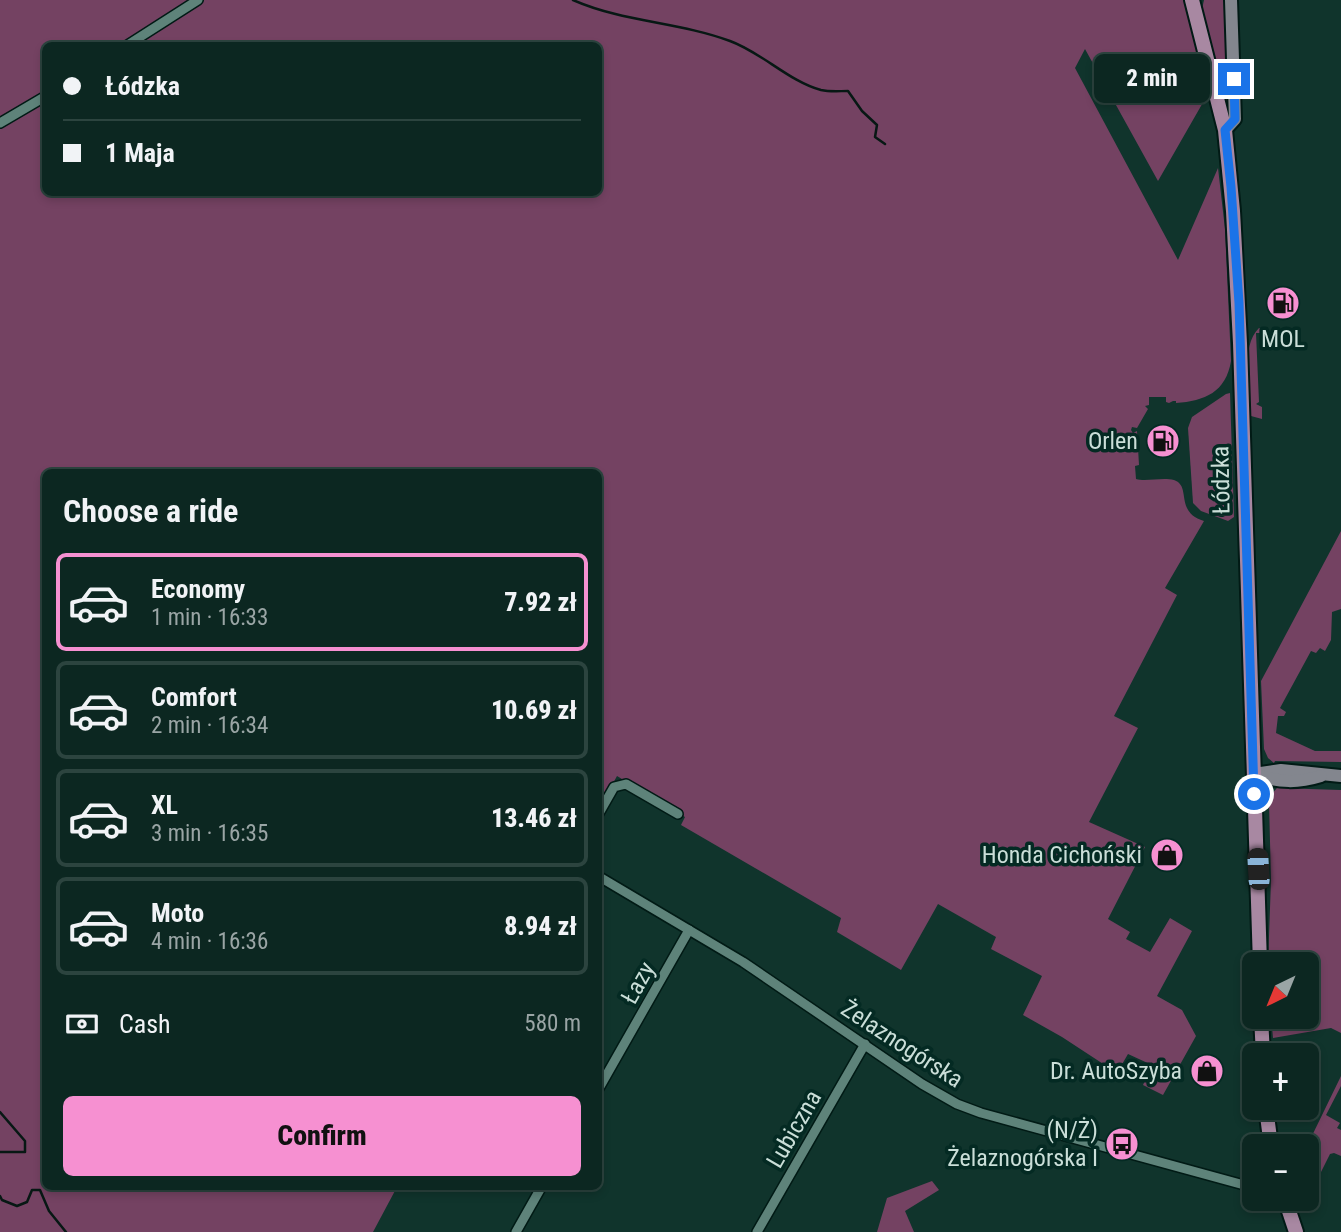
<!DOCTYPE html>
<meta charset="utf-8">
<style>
body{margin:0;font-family:"Roboto Condensed",sans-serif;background:#152f2a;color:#f1f3f6;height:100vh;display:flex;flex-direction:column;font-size:26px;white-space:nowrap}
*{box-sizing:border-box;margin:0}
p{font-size:23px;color:#9aa5a5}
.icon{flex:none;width:38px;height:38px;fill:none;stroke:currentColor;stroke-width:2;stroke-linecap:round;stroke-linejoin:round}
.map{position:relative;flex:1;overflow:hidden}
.sheet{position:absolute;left:42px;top:469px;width:560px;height:721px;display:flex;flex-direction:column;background:#0c2721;border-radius:10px;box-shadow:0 4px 10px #0003,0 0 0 2px #2c443f}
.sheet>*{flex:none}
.hud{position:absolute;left:42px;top:42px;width:560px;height:154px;border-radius:10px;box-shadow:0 4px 10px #0003,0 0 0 2px #2c443f;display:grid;align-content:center;height:154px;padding:0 21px;background:#0c2721}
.needle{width:46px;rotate:223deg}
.controls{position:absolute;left:1242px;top:952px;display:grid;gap:14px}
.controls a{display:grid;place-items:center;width:77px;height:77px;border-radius:10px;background:#0c2721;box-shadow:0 4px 10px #0003,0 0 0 2px #2c443f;font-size:35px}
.end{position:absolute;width:32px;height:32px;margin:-16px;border:9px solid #1a73e8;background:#fff;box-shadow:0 0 0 4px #fff}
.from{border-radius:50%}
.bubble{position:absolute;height:49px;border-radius:10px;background:#0c2721;box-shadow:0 4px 10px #0003,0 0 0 2px #2c443f;font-size:23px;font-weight:800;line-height:49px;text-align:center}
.car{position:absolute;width:21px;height:42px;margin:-21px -10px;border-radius:9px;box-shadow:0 0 5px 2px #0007;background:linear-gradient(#222 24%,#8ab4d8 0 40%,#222 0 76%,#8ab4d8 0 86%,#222 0)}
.hud b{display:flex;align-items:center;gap:24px;height:66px;font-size:26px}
.hud b+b{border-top:2px solid #2c443f}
.hud i{width:18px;height:18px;background:#f1f3f6}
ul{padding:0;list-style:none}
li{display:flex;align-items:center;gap:21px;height:98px;margin:0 14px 10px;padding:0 7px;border:4px solid #2c443f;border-radius:10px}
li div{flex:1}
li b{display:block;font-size:26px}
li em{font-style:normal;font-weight:800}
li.current{border-color:#f690d1}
li>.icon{width:63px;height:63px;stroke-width:1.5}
h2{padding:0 21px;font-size:32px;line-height:84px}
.pay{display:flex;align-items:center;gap:18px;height:77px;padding:0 21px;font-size:26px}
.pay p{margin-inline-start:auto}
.primary-button{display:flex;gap:14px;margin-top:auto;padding:14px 21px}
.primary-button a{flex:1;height:80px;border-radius:10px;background:#f690d1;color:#111;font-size:28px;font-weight:800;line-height:80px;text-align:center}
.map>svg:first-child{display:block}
</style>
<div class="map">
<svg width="1341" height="1232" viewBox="0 0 1341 1232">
<rect width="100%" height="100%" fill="#10342c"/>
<g fill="#744262" fill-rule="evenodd">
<path d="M 0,0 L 1185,0 L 1209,92 L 1158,181 L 1085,49 L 1075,68 L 1178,260 L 1218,168 L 1225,229 L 1231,361 C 1226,392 1205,401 1176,403 L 1176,401 L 1173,401 L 1169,403 L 1166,402 L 1166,397 L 1149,397 L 1149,405 L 1145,406 L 1148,409 L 1137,428 L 1132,427 L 1131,430 L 1133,433 L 1137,431 L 1139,465 L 1135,466 L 1136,479 C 1146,482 1162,477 1174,480 C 1192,486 1174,512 1204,521 L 1165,588 L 1177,595 L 1114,716 L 1138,728 L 1089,822 L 1145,847 L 1108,919 L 1130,932 L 1126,939 L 1150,952 L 1170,918 L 1192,931 L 1157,996 L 1182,1010 L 1196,1036 L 1163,1095 L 1143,1085 L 1152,1065 L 1128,1054 L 1117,1073 L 1062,1037 L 1023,1015 L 1042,976 L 991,949 L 996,937 L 938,904 L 901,970 L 837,932 L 841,918 L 681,825 L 685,817 L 617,776 L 599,809 L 598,472 L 46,472 L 46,1186 L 397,1187 L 373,1232 L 0,1232 ZM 46,46 L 598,46 L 598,192 L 46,192 Z"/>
<path d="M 1204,0 L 1226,0 L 1230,113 L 1228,115 L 1202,9 Z"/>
<path d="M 1259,328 L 1265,328 L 1269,333 L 1256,333 L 1259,402 L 1256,404 L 1262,407 L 1262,419 L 1251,416 C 1249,392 1240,346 1259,328 Z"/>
<path d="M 1230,393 L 1234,517 L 1228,521 L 1201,511 L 1193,503 L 1188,428 L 1192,417 L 1226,394 Z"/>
<path d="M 1341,531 L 1341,609 L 1332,612 L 1331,640 L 1325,651 L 1320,648 L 1316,653 L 1311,651 L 1280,708 L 1286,712 L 1284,716 L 1278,716 L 1276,733 L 1315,751 L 1341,751 L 1341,762 L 1275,761 L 1274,763 L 1268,758 L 1264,749 L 1261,681 Z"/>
<path d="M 1277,788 L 1341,790 L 1341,1033 L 1331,1028 L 1273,1038 L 1271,1017 L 1307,1017 L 1307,964 L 1268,964 L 1271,880 L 1269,803 L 1270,796 Z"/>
<path d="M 1341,1076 L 1341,1086 L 1326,1115 L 1340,1123 L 1337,1128 L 1341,1130 L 1341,1156 L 1334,1153 L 1330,1154 L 1301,1212 L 1296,1199 L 1307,1199 L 1307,1146 Z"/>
<path d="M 932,1181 L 939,1190 L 905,1211 L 914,1232 L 877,1232 L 887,1198 Z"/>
</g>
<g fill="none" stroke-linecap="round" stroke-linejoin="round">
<g stroke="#071814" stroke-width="2.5">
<path d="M 573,0 C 623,22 679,22 730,41 C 761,52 790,82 821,90 C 830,92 839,91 848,91 L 862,111 L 877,125 L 875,137 L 885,144"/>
<path d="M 0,1112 L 25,1141 L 25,1152 L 0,1152"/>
<path d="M 0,1196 L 2,1200 L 17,1206 L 27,1202 L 32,1190 L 40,1190 L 49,1211 L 66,1232"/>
</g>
<defs>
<g id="street">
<path d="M 126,46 L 198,0"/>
<path d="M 0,123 L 46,96"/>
<path d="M 598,815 L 614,787 L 626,784 L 678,814"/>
<path d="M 598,876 L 743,962 L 922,1084 L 957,1104 L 981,1113 L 1255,1188"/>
<path d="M 598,1090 L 689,930"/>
<path d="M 516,1232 L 542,1186"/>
<path d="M 757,1232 L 865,1044"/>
</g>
<g id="secondary">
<path d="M 1225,130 L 1235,119 L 1231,0"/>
<path d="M 1254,774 L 1281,770 L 1341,776"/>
<path d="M 1257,775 C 1280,783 1298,783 1321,776"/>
</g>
<g id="primary">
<path d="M 1192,0 L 1225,130 L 1233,211 L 1240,343 L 1260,964"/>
<path d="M 1261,1017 L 1263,1055"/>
<path d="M 1266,1108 L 1271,1146"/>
<path d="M 1285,1199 L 1296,1232"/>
</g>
</defs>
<use href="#street" stroke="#011a15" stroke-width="12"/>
<use href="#secondary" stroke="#011a15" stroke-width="16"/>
<use href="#primary" stroke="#011a15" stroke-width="18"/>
<use href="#street" stroke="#5e837a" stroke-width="9"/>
<use href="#secondary" stroke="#83868e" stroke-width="12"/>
<use href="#primary" stroke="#a888a2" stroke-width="14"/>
</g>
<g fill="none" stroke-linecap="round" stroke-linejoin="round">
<path stroke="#1a73e8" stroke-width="9" d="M 1234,79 L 1235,119 L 1225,130 L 1231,187 L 1239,303 L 1254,794"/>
</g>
<defs>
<symbol id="fuel-disc" viewBox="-11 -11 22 22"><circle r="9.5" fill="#f690d1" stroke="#042a23"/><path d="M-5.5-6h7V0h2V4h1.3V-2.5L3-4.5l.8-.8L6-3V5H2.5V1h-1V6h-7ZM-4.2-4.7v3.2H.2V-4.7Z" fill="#111"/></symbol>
<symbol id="shop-disc" viewBox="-11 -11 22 22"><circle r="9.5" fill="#f690d1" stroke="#042a23"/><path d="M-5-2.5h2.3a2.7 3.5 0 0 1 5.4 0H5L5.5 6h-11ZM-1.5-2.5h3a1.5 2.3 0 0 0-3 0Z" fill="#111"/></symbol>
<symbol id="bus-disc" viewBox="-11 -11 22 22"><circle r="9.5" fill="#f690d1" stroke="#042a23"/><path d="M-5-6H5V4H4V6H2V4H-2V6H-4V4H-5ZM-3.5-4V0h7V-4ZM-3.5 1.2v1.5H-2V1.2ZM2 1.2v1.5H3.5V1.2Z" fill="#111"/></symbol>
</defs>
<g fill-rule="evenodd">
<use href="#fuel-disc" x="1264" y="284" width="38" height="38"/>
<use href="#fuel-disc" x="1144" y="422" width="38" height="38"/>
<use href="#shop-disc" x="1148" y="836" width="38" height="38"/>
<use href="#shop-disc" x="1188" y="1052" width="38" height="38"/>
<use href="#bus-disc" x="1103" y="1125" width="38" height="38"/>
</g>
<g text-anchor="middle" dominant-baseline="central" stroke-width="7" stroke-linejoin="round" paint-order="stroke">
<g font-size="24" fill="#caded8" stroke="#042a23" text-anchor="end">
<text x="1283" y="339" text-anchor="middle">MOL</text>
<text x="1138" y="441">Orlen</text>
<text x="1142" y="855">Honda Cichoński</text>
<text x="1182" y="1071">Dr. AutoSzyba</text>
<text x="1098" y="1130">(N/Ż)<tspan x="1098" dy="28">Żelaznogórska I</tspan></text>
</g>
<g font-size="24" fill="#caded8" stroke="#042a23">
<text transform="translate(1221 480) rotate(-91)">Łódzka</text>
<text transform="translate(638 983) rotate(-61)">Łazy</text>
<text transform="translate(902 1044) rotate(33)">Żelaznogórska</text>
<text transform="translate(794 1129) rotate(-60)">Lubiczna</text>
</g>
</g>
</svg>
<div class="controls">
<a><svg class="needle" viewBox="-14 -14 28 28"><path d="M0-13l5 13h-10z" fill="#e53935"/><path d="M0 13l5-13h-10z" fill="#9aa5a5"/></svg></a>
<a>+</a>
<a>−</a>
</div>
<i class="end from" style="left:1254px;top:794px"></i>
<i class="end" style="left:1234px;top:79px"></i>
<div class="bubble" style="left:1094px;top:54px;width:116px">2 min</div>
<i class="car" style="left:1258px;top:869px;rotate:357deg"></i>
<div class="hud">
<b><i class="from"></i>Łódzka</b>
<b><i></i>1 Maja</b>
</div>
<section class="sheet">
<h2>Choose a ride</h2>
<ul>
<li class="current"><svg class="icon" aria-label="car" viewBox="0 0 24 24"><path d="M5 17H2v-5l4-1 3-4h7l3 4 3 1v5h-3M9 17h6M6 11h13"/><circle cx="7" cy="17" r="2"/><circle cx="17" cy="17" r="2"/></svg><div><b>Economy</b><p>1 min · 16:33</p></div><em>7.92 zł</em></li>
<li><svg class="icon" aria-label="car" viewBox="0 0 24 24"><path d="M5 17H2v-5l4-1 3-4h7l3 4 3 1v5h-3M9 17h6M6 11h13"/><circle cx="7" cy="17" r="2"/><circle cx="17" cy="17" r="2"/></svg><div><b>Comfort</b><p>2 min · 16:34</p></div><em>10.69 zł</em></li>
<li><svg class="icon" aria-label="car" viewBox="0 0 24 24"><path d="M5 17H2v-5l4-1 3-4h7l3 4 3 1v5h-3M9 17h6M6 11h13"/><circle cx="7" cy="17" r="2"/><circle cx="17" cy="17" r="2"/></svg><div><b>XL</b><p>3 min · 16:35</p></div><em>13.46 zł</em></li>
<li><svg class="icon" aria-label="car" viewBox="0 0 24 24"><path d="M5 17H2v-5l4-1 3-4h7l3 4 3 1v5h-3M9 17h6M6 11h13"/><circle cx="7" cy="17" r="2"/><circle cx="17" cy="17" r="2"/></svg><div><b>Moto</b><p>4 min · 16:36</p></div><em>8.94 zł</em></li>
</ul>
<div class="pay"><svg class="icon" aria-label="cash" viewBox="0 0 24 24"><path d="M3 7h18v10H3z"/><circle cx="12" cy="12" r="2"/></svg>Cash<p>580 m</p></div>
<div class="primary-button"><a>Confirm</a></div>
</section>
</div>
